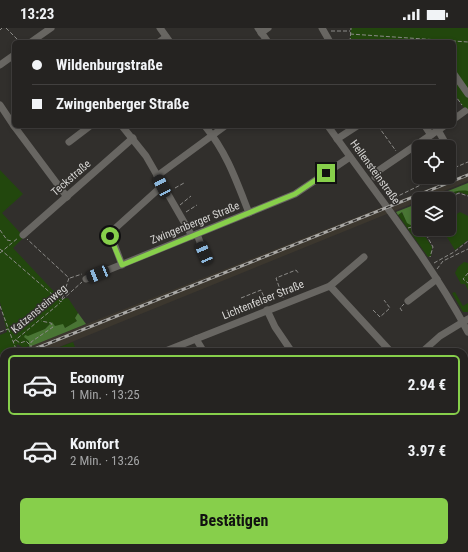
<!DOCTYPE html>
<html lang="de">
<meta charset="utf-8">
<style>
body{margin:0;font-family:"Roboto Condensed",sans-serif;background:#2d2b2a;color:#f1f3f6;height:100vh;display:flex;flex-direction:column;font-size:15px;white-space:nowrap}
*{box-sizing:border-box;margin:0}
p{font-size:13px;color:#a3a4a5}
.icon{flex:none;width:22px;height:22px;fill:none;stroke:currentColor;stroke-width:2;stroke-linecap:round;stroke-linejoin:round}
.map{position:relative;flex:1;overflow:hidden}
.panel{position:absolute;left:0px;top:320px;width:468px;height:204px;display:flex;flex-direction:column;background:#252321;border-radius:12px 12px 0 0;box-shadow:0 2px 6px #0003,0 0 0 1px #42403f}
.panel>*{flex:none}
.hud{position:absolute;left:12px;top:12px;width:444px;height:88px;border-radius:6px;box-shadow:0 2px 6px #0003,0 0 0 1px #42403f;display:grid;align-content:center;height:88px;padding:0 20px;background:#252321}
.controls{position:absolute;left:412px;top:112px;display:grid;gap:8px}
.controls a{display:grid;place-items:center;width:44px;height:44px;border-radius:6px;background:#252321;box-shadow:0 2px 6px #0003,0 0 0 1px #42403f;font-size:20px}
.end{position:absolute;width:18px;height:18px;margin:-9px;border:5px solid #87cf4b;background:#111;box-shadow:0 0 0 2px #111}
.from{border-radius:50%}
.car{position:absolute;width:12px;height:24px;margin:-12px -6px;border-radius:5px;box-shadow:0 0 3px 1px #0007;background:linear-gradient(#222 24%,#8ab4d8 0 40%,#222 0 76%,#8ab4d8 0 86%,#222 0)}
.hud b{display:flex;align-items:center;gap:14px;height:38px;font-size:15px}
.hud b+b{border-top:1px solid #42403f}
.hud i{width:10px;height:10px;background:#f1f3f6}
ul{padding:7px 0 0;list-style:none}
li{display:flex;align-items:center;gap:12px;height:60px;margin:0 8px 6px;padding:0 12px;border:2px solid transparent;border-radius:6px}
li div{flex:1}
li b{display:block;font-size:15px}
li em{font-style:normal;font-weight:700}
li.active{border-color:#87cf4b}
li>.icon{width:36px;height:36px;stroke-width:1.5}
.cta{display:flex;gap:8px;margin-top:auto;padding:8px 20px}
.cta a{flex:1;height:46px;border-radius:6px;background:#87cf4b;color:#111;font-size:16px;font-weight:700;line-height:46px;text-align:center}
.status{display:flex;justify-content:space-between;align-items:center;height:28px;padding:0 20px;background:#252321;direction:ltr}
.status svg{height:11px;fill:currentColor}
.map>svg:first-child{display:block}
</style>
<div class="status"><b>13:23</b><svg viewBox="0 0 49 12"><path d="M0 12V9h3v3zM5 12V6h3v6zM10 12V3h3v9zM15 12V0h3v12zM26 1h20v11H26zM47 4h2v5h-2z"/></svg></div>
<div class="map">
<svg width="468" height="524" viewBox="0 0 468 524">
<rect width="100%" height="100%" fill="#312f2c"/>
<path fill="#3c372e" d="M 468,145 L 468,153 L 424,171 L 419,171 L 419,173 L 47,324 L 16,324 Z"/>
<g fill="#22470d">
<path d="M 351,0 L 468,0 L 468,81 L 466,83 L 454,65 L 454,14 L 350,14 Z"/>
<path d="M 0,142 L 23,166 L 2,185 L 24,209 L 13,220 L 61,271 L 68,270 L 78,285 L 75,290 L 77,293 L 65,300 L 55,299 L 52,294 L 45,301 L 27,310 L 29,313 L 29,318 L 24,320 L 17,316 L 16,321 L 4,324 L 0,327 L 0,307 L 7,304 L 0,274 Z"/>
<path d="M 461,161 L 468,163 L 468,167 L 459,164 L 443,171 L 435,171 Z"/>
<path d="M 401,184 L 411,197 L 419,202 L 421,202 L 432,219 L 431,228 L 428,229 L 398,187 Z"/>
<path d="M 460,184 L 468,188 L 468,212 L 455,222 L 442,201 L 449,201 L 449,191 Z"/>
<path d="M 464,234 L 468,235 L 468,262 L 465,256 L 461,256 L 455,245 L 458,239 Z"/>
<path d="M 455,264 L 463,278 L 468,275 L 468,284 L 463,284 L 452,265 Z"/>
<path d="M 73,314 L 77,324 L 47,324 Z"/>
<path d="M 82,520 L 165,520 L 169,524 L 87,524 Z"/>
<path d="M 367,520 L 401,520 L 403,524 L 369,524 Z"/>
<path d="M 423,520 L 456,520 L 459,524 L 425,524 Z"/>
</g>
<g fill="#497534">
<path d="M 468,155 L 468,163 C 454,160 442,171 428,171 Z"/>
<path d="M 419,175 L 419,185 L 413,185 L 418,192 L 419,201 L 421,201 L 419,202 L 407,195 L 402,184 L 398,187 L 396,184 Z"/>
<path d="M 78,285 L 86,296 L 29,319 L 29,313 L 24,309 L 25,307 L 28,308 L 45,301 L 52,294 L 55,298 L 63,296 L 65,300 L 77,293 L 75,290 Z"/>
</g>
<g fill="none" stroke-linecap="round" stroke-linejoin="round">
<g stroke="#8c8b88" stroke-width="1" stroke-dasharray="4 2" stroke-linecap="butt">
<path d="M 6,0 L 20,14"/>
<path d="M 0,2 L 2,0"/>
<path d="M 331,3 L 350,3"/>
<path d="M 350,6 L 468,14"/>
<path d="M 350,14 L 351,0"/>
<path d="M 454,66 L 462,77"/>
<path d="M 378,98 L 396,123"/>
<path d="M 449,142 L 468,134"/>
<path d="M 175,160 L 184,155"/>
<path d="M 388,170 L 396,169 L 437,149"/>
<path d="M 445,171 L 459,165 L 468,168"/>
<path d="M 180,177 L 191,168"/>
<path d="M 186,184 L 197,177"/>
<path d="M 408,200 L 419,197"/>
<path d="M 423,201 L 433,219 L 430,229"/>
<path d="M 0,202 L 7,212 L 12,213"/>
<path d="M 0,221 L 61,274 L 69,250 L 27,211"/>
<path d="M 0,225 L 18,210"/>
<path d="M 434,235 L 454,224 L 468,213"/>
<path d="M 437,241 L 443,233 L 468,221"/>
<path d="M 468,245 L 463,251 L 468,255"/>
<path d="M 70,250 L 82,246"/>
<path d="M 241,270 L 261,262 L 267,276"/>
<path d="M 283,270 L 276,250 L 296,242 L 299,246"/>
<path d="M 62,272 L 82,254"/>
<path d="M 0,278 L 17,324"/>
<path d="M 373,282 L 380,289 L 390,280 L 384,272"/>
<path d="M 402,283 L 400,280 L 404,276"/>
<path d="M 0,304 L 8,301"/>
<path d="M 16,312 L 20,315 L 26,313 L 30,317"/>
<path d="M 13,314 L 60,275"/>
<path d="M 31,321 L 31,314 L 53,299 L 51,295 L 41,293"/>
<path d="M 464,462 L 468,460"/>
<path d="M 464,503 L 468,510"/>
<path d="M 168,520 L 172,524"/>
<path d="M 366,520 L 368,524"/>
<path d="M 420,520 L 423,524"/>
<path d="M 355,524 L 362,520"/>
</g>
<g stroke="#686662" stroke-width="7">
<path d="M 160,0 L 170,14"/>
<path d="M 258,0 L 268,14"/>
<path d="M 322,0 L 330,14"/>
<path d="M 261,5 L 268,0"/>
<path d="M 31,14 L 51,0"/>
<path d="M 159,14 L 166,9"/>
<path d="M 0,37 L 14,27"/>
<path d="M 454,46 L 468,66"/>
<path d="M 0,77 L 14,98"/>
<path d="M 454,91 L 465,83"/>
<path d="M 14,98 L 67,169"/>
<path d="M 122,98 L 146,128 L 192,208"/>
<path d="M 205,98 C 227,125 236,152 249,185"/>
<path d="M 328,98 C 376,166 429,231 468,304"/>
<path d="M 425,98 L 431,107"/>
<path d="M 438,102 L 447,118 L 452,117"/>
<path d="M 337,111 L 357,98"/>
<path d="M 69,114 L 90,98"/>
<path d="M 157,148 L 225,98"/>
<path d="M 375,149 L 378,143 L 444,98"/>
<path d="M 197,206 L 204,225 L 203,228"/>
<path d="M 23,207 L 133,110"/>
<path d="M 122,237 L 110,205 L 162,158"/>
<path d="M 86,251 L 295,166 L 350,129"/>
<path d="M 330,258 L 391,324"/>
<path d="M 408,273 L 437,251"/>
<path d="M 267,282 L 275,299 L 292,324"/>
<path d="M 196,311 L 204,324"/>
<path d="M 163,324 L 330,258 L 364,229"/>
<path d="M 422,324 L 440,308 L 468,291"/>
<path d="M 0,384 L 4,382"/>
<path d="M 0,454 L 4,449"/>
<path d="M 78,520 L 82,524"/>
<path d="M 316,520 L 318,524"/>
<path d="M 213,523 L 213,524"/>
<path d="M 10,524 L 13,520"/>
<path d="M 243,524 L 247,520"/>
</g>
<g stroke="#ba8f79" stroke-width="9">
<path d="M 464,412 L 468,411"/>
<path d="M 0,492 L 4,492"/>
</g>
<defs>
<g id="rail">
<path d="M 27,324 L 468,147"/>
<path d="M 0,338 L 4,337"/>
</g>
</defs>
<use href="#rail" stroke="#a9a8a5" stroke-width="3"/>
<use href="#rail" stroke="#312f2c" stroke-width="1.5" stroke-dasharray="4.5" stroke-linecap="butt"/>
</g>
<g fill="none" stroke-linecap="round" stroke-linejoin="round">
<path stroke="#87cf4b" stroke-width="5" d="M 110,208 L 122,237 L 295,166 L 326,145"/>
</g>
<g text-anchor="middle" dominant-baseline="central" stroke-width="3" stroke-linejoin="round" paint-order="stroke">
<g font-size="11" fill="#d8d7d5" stroke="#312f2c">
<text transform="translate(375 144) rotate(54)">Hellensteinstraße</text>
<text transform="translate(71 150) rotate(-41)">Teckstraße</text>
<text transform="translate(195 195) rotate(-22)">Zwingenberger Straße</text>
<text transform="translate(263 272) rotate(-22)">Lichtenfelser Straße</text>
<text transform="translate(39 281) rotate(-40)">Katzensteinweg</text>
</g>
</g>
</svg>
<div class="controls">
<a><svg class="icon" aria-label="locate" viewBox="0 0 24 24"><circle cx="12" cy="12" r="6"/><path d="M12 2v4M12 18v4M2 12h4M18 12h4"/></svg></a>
<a><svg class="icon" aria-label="layers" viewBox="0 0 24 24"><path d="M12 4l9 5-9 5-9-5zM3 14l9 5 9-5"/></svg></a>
</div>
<i class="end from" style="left:110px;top:208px"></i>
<i class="end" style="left:326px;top:145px"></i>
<i class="car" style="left:162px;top:158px;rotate:334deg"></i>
<i class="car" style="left:204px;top:225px;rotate:337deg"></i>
<i class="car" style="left:98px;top:246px;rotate:248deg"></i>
<div class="hud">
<b><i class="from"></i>Wildenburgstraße</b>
<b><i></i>Zwingenberger Straße</b>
</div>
<section class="panel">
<ul>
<li class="active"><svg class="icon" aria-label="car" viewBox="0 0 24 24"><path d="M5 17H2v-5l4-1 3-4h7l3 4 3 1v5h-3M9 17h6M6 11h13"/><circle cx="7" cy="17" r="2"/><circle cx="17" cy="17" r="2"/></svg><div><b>Economy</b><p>1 Min. · 13:25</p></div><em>2.94 €</em></li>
<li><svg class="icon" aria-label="car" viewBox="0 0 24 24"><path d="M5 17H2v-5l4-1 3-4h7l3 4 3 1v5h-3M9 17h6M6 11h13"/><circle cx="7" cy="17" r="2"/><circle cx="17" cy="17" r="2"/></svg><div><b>Komfort</b><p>2 Min. · 13:26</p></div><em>3.97 €</em></li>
</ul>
<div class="cta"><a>Bestätigen</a></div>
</section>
</div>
